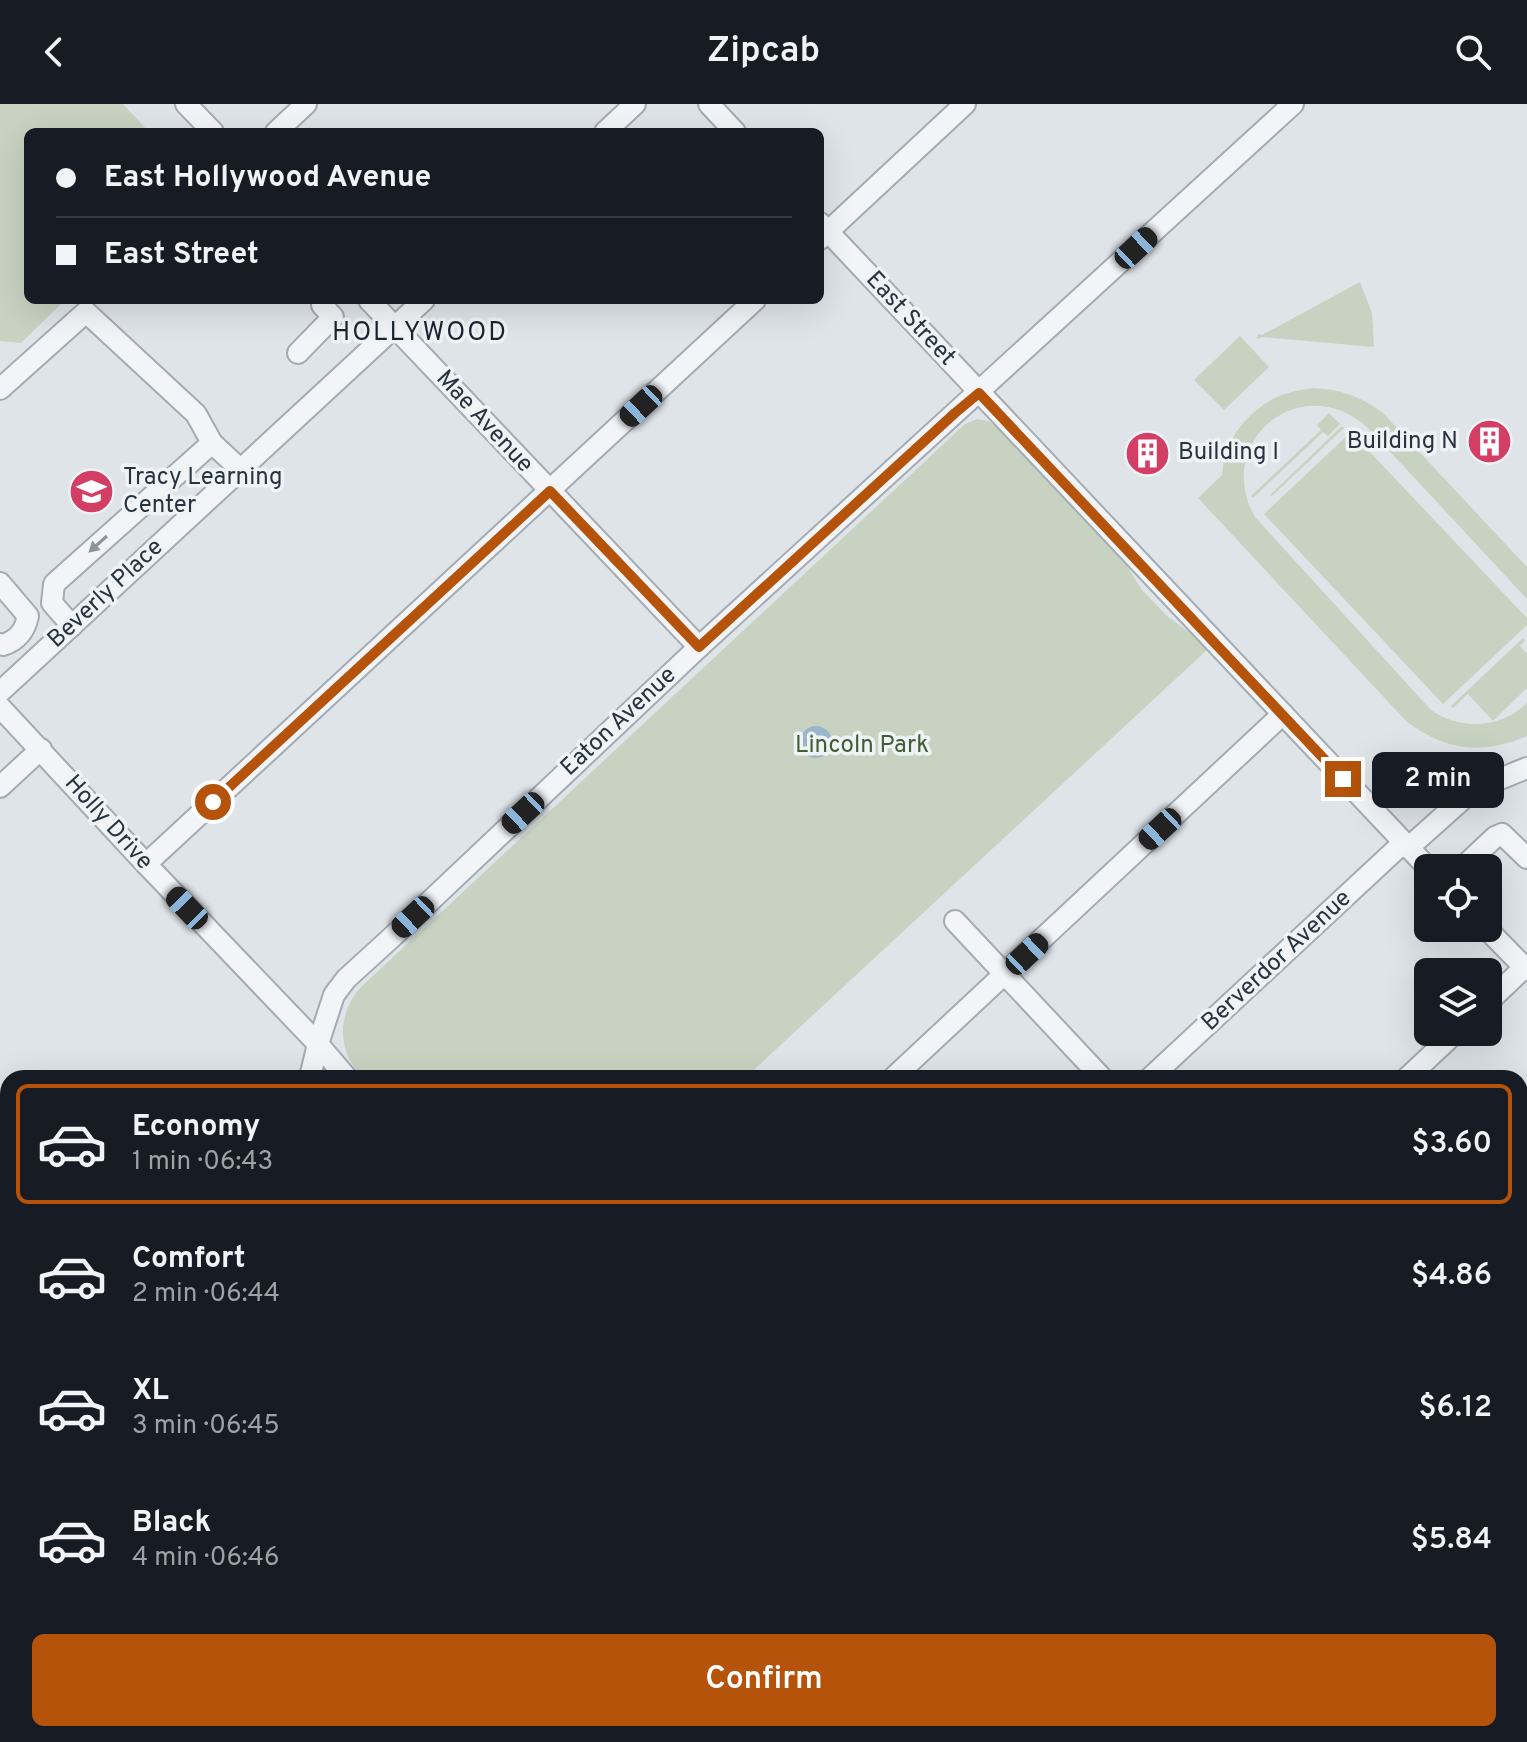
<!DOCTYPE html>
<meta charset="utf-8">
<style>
body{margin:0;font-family:Overpass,sans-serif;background:#242831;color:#f1f3f6;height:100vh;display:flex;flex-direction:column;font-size:30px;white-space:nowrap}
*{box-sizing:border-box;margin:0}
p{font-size:26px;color:#9ea1a6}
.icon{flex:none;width:44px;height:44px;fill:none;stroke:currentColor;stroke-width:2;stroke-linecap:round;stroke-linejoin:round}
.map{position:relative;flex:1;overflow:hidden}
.panel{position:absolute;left:0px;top:966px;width:1528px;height:672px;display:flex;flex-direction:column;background:#171b24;border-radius:24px 24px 0 0;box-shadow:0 8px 32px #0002}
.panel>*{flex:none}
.top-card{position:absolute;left:24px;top:24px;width:800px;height:176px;border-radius:12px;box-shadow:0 8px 32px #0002;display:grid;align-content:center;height:176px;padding:0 32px;background:#171b24}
.tools{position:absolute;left:1414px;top:750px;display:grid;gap:16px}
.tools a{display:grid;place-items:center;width:88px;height:88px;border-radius:12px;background:#171b24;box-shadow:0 8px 32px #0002;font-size:40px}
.end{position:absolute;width:36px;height:36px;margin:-18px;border:10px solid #b45309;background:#fff;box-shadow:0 0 0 4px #fff}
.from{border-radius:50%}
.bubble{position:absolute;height:56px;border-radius:12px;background:#171b24;box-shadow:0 8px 32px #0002;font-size:26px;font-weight:600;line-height:56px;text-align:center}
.car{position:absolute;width:24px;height:48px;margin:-24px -12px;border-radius:10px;box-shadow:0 0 6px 2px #0007;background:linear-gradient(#222 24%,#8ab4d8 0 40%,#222 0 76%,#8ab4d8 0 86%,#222 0)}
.top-card b{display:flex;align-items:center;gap:28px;height:76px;font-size:30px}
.top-card b+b{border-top:2px solid #363941}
.top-card i{width:20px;height:20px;background:#f1f3f6}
ul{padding:14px 0 0;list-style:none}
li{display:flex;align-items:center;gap:24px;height:120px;margin:0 16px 12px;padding:0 16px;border:4px solid transparent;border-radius:12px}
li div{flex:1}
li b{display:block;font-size:30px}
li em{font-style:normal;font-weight:600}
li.selected{border-color:#b45309}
li>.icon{width:72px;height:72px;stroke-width:1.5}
.cta{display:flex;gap:16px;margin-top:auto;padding:16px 32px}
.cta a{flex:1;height:92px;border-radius:12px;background:#b45309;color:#fff;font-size:32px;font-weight:600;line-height:92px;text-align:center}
header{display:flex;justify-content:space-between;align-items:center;height:104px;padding:0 32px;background:#171b24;font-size:36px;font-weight:600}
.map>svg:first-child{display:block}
</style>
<header><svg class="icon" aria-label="back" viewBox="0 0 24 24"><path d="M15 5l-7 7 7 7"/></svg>Zipcab<svg class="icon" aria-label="search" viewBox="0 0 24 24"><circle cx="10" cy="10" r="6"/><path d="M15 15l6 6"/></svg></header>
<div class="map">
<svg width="1527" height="1638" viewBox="0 0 1527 1638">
<rect width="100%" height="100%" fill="#dfe4e9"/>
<g fill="#c7d3c0">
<path d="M 0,0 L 123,0 L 149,28 L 28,28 L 28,196 L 65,196 L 21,239 L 0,237 Z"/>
<path d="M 1360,178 L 1372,209 L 1374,243 L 1262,233 L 1258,235 L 1257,234 L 1258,230 L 1262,231 Z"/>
<path d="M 1240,232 L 1269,263 L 1224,306 L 1194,276 Z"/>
<path d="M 1313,284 C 1340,285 1361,293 1382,308 L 1527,463 L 1527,495 L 1368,324 C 1303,264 1212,336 1255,413 L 1431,606 C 1461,627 1501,624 1527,599 L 1527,632 C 1481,651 1447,647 1407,618 L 1198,394 L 1222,371 C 1223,364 1223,357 1225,351 C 1232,328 1253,305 1275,294 C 1287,288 1300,286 1313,284 Z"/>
<path d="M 1329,309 L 1340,320 L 1328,332 L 1323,328 L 1253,394 L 1251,392 L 1321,326 L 1317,321 Z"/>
<path d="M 977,315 L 988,317 L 995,321 L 1127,462 L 1142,486 L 1167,512 L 1190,529 L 1207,546 L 745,974 L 364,974 C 336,949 337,909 361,883 L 965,320 Z"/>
<path d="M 1342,322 L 1344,324 L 1272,392 L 1270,391 Z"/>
<path d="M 1351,328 L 1527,514 L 1527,521 L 1443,600 L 1264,410 Z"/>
<path d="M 1523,534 L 1525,537 L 1520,542 L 1527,550 L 1527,584 L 1493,617 L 1468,590 L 1453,604 L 1451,602 Z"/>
</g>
<circle fill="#99b6cb" cx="816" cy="638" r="16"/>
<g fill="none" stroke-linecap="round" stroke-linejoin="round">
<defs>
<g id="minor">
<path d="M 186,0 L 213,28"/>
<path d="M 709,0 L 735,28"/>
<path d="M 276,28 L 306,0"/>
<path d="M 605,28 L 635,0"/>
<path d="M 820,119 L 1428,764"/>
<path d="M 820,135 L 965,0"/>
<path d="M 369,196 L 699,543"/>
<path d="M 298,249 L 333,213 L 322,201"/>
<path d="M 0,285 L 86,208 L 196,310 L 212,339"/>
<path d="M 0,479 L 28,512 C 25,527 18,536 3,541 L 0,540"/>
<path d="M 72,522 L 52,499 L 54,480 L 212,339 L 240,365"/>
<path d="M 0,588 L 424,196"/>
<path d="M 0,603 L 146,760 L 318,940 L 347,974"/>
<path d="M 0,683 L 41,645"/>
<path d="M 1408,744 L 1465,693 L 1480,683 L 1527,664"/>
<path d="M 146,760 L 755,196"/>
<path d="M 1462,764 L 1495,733 L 1502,730 L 1527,754"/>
<path d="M 955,817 L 1102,974"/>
<path d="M 1486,824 L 1527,866"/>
<path d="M 1488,898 L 1527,861"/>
<path d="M 308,974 L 311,969 L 318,940 L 334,891 L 346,875 L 391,834 L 699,543 L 1293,0"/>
<path d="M 893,974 L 1283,610"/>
<path d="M 1150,974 L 1403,739"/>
<path d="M 1407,974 L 1456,928"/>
<path d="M 0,1179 L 8,1187"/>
<path d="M 0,1230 L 8,1223"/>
<path d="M 1520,1242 L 1527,1250"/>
<path d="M 0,1265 L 8,1258"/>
<path d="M 0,1298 L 8,1309"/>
<path d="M 1520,1310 L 1527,1303"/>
<path d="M 0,1334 L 8,1324"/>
<path d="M 1520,1517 L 1527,1510"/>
<path d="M 185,1630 L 193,1638"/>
<path d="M 674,1630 L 682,1638"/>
<path d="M 916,1630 L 921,1638"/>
<path d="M 1493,1630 L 1501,1638"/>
<path d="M 283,1638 L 292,1630"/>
<path d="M 622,1638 L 630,1630"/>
<path d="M 755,1638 L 765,1630"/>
<path d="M 821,1638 L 830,1630"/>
<path d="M 1173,1638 L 1181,1630"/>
<path d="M 1392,1638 L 1400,1630"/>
</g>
<g id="major">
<path d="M 1520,1116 L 1527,1110"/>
<path d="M 963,1638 L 972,1630"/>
</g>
</defs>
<use href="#minor" stroke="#a4abb3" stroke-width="24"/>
<use href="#major" stroke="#9eaab5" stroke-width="30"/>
<use href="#minor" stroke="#f2f4f7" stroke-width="20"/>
<use href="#major" stroke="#fff" stroke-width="26"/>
</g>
<defs><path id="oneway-solid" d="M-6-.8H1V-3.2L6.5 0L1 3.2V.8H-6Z" transform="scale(2)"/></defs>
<use fill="#8c949c" href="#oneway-solid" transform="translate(98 440) rotate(138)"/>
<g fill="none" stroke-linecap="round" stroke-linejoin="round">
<path stroke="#b45309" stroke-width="10" d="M 213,698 L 550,387 L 699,543 L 955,309 L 979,289 L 1343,675"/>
</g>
<defs>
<symbol id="building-disc" viewBox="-11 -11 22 22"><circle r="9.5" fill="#d33f64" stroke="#eff3f6"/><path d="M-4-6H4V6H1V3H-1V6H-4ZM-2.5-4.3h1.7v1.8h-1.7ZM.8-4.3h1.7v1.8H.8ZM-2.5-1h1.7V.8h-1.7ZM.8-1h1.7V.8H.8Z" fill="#fff"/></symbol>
<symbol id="school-disc" viewBox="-11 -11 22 22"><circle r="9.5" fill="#d33f64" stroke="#eff3f6"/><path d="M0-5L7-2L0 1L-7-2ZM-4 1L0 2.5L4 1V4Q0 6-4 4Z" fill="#fff"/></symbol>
</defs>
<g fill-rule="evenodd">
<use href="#building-disc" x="1464" y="312" width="51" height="51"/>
<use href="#building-disc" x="1122" y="324" width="51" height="51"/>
<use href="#school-disc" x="66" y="362" width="51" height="51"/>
</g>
<g text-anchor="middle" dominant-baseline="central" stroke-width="7" stroke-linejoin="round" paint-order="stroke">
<g font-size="24" fill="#273341" stroke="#eff3f6">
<text transform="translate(910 215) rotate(47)">East Street</text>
<text transform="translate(484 318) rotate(47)">Mae Avenue</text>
<text transform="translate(106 490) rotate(-43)">Beverly Place</text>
<text transform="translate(619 618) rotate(-43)">Eaton Avenue</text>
<text transform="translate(108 719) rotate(48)">Holly Drive</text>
<text transform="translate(1277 857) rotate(-43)">Berverdor Avenue</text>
</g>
<g font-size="24" fill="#273341" stroke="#eff3f6" text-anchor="start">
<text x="1458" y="338" text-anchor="end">Building N</text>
<text x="1178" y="349">Building I</text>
<text x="123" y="374">Tracy Learning<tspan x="123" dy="28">Center</tspan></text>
</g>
<g font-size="24" fill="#405d34" stroke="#eff3f6">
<text x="862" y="642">Lincoln Park</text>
</g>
<g font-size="26" letter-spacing="2" fill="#1a2432" stroke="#eff3f6">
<text x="420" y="229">HOLLYWOOD</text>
</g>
</g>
</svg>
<div class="tools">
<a><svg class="icon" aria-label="locate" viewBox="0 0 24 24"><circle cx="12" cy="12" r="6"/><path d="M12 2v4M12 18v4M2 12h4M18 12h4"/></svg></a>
<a><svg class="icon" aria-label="layers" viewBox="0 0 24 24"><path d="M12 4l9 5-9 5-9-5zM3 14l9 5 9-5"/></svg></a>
</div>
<i class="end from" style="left:213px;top:698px"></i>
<i class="end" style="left:1343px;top:675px"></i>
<div class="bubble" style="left:1372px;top:648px;width:132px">2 min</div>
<i class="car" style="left:1136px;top:144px;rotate:47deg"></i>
<i class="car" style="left:641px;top:302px;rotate:227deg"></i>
<i class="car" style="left:523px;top:709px;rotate:227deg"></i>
<i class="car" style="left:1160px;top:725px;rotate:227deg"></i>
<i class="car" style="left:187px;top:804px;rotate:316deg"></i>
<i class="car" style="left:413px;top:813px;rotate:227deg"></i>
<i class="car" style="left:1027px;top:850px;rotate:47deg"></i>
<div class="top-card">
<b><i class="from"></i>East Hollywood Avenue</b>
<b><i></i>East Street</b>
</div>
<section class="panel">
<ul>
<li class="selected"><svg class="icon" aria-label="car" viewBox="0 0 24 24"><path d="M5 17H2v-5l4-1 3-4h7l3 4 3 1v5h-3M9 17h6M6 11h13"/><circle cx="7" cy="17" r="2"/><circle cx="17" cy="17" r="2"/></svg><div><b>Economy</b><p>1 min · 06:43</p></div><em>$3.60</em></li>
<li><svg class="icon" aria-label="car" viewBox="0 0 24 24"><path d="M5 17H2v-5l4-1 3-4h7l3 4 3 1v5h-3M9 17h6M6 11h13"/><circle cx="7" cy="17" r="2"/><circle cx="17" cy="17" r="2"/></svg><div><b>Comfort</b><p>2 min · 06:44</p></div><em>$4.86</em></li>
<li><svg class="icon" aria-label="car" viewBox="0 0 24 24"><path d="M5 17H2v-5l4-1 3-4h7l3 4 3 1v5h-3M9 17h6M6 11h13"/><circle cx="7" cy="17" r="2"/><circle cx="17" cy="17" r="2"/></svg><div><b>XL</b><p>3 min · 06:45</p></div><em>$6.12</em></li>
<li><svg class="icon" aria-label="car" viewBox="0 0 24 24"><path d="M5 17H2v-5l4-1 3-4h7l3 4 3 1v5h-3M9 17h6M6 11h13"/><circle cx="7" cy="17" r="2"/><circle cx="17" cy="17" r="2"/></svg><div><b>Black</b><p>4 min · 06:46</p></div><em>$5.84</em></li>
</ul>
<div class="cta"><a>Confirm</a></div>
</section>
</div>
